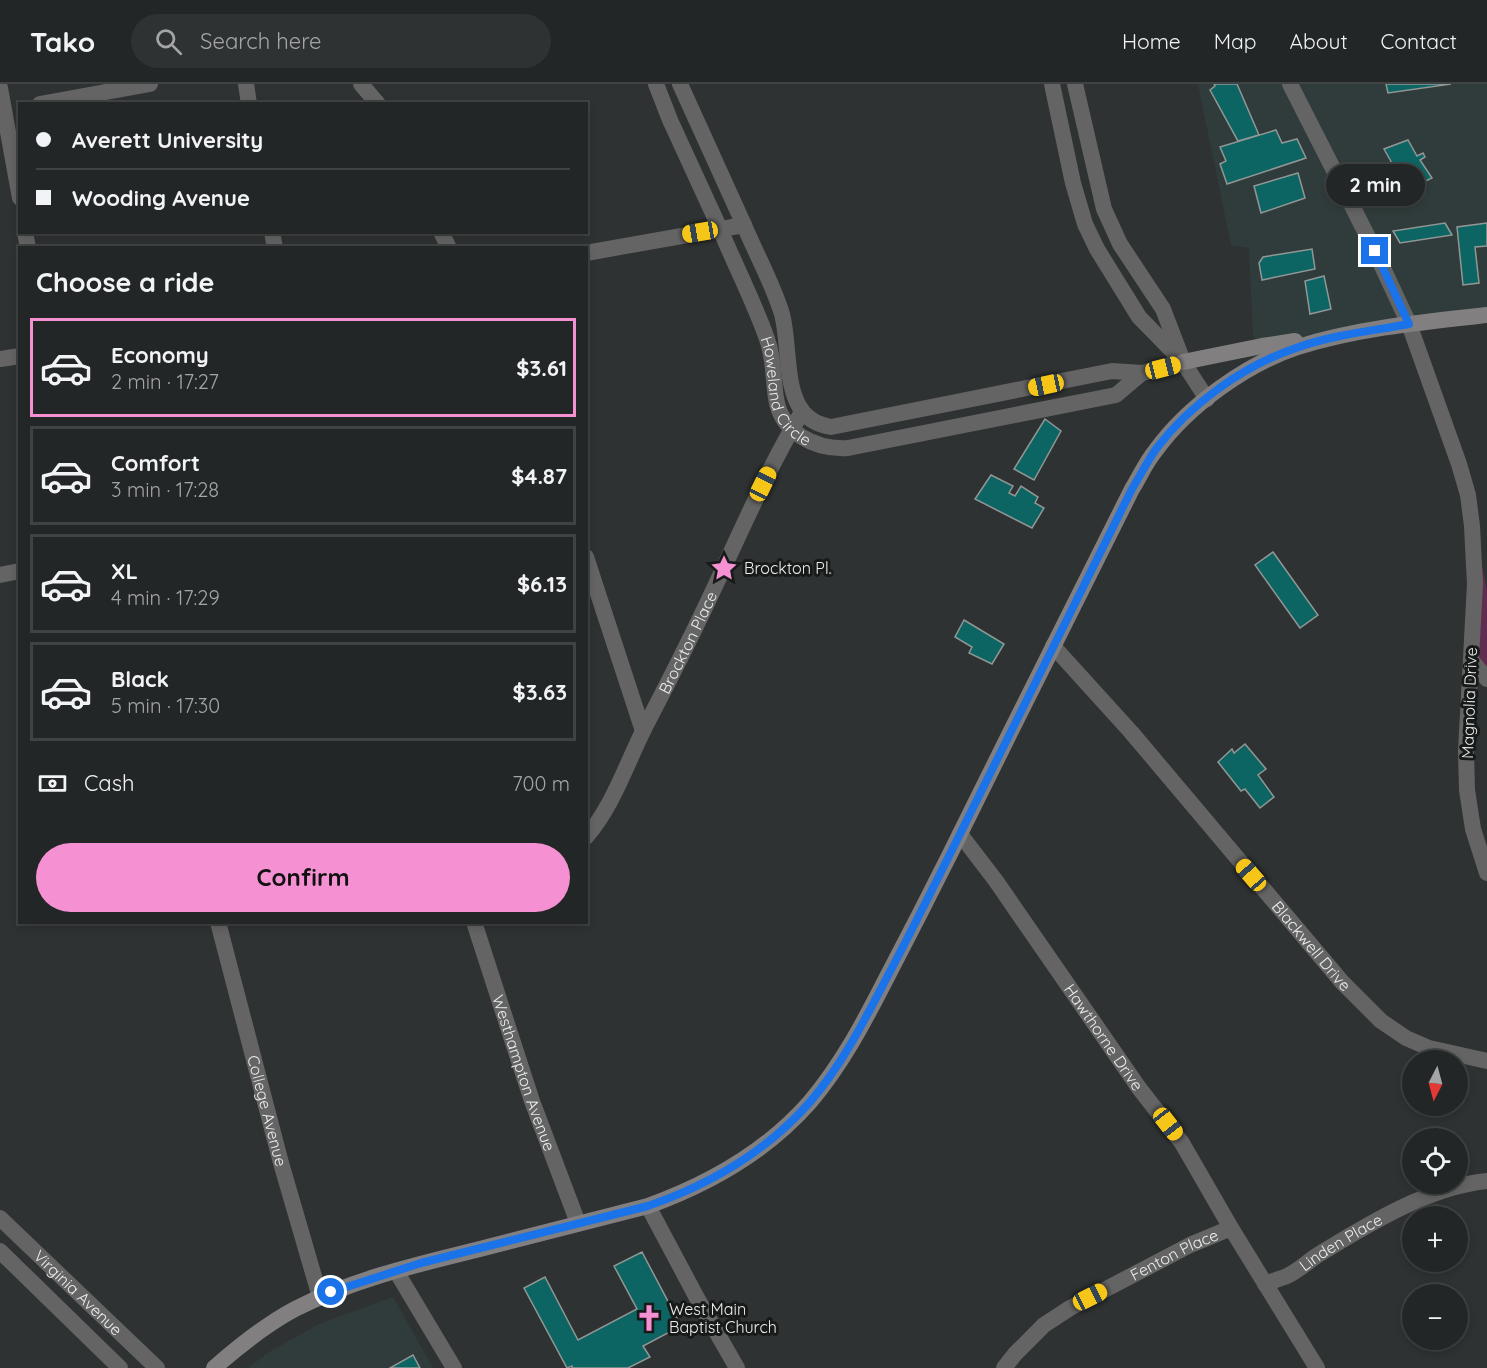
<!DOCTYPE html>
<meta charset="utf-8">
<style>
body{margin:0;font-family:Quicksand,sans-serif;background:#2f3232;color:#f1f3f6;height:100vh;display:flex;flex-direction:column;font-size:22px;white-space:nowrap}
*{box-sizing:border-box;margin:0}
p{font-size:20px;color:#a3a5a7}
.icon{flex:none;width:33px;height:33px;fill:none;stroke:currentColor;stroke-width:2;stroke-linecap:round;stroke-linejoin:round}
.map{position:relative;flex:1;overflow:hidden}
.panel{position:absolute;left:18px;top:162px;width:570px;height:678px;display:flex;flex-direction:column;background:#232626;border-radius:0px;box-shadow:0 3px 9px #0003,0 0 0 2px #404343}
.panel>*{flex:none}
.top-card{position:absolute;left:18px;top:18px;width:570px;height:132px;border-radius:0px;box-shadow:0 3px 9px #0003,0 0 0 2px #404343;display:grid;align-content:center;height:132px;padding:0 18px;background:#232626}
.needle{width:39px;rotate:186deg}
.buttons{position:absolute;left:1402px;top:966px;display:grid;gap:12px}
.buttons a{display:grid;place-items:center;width:66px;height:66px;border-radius:50%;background:#232626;box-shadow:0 3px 9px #0003,0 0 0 2px #404343;font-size:30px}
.end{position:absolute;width:27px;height:27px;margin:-14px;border:8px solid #1a73e8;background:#fff;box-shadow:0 0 0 3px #fff}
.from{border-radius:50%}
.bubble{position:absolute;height:42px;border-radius:21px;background:#232626;box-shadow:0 3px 9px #0003,0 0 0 2px #404343;font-size:20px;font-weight:800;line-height:42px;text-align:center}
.car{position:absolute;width:18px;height:36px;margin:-18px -9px;border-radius:8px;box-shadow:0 0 4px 2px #0007;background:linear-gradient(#f5c518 24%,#345 0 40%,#f5c518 0 76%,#345 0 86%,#f5c518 0)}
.top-card b{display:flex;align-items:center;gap:21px;height:57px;font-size:22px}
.top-card b+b{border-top:2px solid #404343}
.top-card i{width:15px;height:15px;background:#f1f3f6}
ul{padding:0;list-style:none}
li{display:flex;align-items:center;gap:18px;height:99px;margin:0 12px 9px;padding:0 6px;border:3px solid #404343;border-radius:0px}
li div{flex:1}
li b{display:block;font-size:22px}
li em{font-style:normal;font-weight:800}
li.current{border-color:#f591d2}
li>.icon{width:54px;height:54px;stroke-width:1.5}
h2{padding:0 18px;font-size:27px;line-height:72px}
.pay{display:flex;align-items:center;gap:15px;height:66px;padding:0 18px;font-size:22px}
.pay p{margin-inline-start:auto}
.primary-button{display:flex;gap:12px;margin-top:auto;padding:12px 18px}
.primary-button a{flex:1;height:69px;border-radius:36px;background:#f591d2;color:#111;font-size:24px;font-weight:800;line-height:69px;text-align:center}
header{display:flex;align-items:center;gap:36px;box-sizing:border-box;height:84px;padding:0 30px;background:#232626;border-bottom:2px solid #404343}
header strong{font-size:28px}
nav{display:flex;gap:33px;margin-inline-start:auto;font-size:21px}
.search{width:420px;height:54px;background:#2f3232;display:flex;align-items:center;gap:15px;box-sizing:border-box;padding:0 21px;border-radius:33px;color:#a3a5a7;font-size:22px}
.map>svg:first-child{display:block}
</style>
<header>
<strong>Tako</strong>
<div class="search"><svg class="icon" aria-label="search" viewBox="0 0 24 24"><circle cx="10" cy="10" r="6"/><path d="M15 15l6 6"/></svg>Search here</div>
<nav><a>Home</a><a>Map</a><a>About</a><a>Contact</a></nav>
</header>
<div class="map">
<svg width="1487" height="1284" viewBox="0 0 1487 1284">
<rect width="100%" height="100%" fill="#2f3232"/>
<g fill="#303c3b">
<path d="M 1198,0 L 1487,0 L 1487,234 L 1262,262 L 1253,251 L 1249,164 L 1231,161 Z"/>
<path d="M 393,1213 L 433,1284 L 248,1284 L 269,1268 L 319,1240 Z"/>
</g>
<path fill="#602c4f" d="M 1459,380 L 1487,505 L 1487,595 L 1471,576 L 1475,500 Z"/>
<g fill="#0c6562" stroke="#929796" stroke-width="1.5">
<path d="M 1214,0 L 1237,0 L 1259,51 L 1238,57 L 1210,6 L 1215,2 Z"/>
<path d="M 1386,0 L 1451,0 L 1388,9 Z"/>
<path d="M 1276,46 L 1282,59 L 1297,55 L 1306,74 L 1227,100 L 1220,80 L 1226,77 L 1220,63 Z"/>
<path d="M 1408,56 L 1417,72 L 1423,69 L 1425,73 L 1420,76 L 1432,94 L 1407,106 L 1384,65 Z"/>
<path d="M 1298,89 L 1305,114 L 1261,129 L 1254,102 Z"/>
<path d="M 1445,139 L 1452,151 L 1400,159 L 1393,147 Z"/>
<path d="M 1487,139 L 1487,162 L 1475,163 L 1479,199 L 1463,201 L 1457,143 Z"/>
<path d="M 1312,165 L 1315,185 L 1262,196 L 1259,179 L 1263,173 Z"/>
<path d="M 1324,192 L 1331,225 L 1310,230 L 1305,197 Z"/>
<path d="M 1045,335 L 1061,347 L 1034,396 L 1014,385 Z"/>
<path d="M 991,391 L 1013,402 L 1009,409 L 1015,412 L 1021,402 L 1038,413 L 1035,419 L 1044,424 L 1032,444 L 975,415 Z"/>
<path d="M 1273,468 L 1318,531 L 1300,544 L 1255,481 Z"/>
<path d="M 964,536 L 1004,560 L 992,580 L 969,569 L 972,563 L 955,553 Z"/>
<path d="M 1245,660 L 1266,685 L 1258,691 L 1274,713 L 1260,724 L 1245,705 L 1241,707 L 1218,678 L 1232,665 L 1234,669 Z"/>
<path d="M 642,1168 L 681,1242 L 643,1262 L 650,1273 L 628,1284 L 572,1284 L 572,1282 L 567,1284 L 524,1204 L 545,1193 L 578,1256 L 637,1225 L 614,1182 Z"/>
<path d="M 413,1271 L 420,1284 L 390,1284 Z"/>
</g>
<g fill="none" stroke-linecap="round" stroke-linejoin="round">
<g stroke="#656465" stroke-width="16">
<path d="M 246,0 L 249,20"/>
<path d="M 361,0 L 378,20"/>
<path d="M 656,0 L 670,36 L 720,145"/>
<path d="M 680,0 L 744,141"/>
<path d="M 1052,0 L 1073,99 L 1085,140 L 1097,165 L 1139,233 L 1183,278"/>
<path d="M 1075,0 L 1104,125 L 1120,160 L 1163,225 L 1181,272"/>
<path d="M 0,4 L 20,114"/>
<path d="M 40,20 L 150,0"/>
<path d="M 25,148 L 28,164"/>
<path d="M 272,148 L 275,164"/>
<path d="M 441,148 L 449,164"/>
<path d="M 1409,240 L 1459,380 L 1468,411 L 1472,442 L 1475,500 L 1466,667 L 1467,706 L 1473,745 L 1487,789"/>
<path d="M 586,473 L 643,647"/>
<path d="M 0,491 L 20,487"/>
<path id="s1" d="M 1053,562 L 1131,648 L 1342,898 L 1381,937 L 1406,954 L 1429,964 L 1487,977"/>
<path d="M 1471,576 L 1487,595"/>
<path id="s2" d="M 960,750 L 996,797 L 1139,1004 L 1182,1059 L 1231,1144 L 1317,1284"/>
<path id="s3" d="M 586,753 C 613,722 626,681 644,645 C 669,597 694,548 717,498 C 744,441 769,382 802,328"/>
<path id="s4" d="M 218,838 L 281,1079 L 320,1213"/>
<path id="s5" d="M 474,838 L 532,1017 L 578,1139"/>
<path d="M 648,1122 L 697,1214 L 737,1284"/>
<path id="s6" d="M 1265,1200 C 1272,1197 1280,1195 1287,1192 C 1300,1186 1309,1176 1321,1169 C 1370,1139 1429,1103 1487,1097"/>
<path id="s7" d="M 1004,1284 L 1015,1270 L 1044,1241 L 1070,1224 L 1190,1161 L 1231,1144"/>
</g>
<g stroke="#656465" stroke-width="16">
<path d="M 1290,0 L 1375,167 L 1409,240"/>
<path id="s8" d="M 720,145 C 735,181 754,218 767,255 C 774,274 773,295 776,314 C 781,349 816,366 848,364 L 1116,311 L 1142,289"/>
<path d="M 586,169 L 744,141 C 756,170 773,200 782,230 C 790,260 784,304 803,328 C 810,337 820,341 831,343 L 1112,287 L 1142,289 L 1183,278 L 1207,315"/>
<path d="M 0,275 L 20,272"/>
<path id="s9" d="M 0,1134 L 157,1284"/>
<path d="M 0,1167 L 120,1284"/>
<path d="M 396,1187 L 454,1284"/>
</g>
<g stroke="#827f81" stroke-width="16">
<path d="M 1183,278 L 1262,262 L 1295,257"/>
<path d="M 214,1284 C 239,1262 265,1241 295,1225 C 351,1196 415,1181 476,1166 C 533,1151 590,1137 648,1122 C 709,1100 767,1067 810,1018 C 842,980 864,938 886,895 C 908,853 929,812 950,770 C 1010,648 1071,527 1132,405 C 1140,392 1146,378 1156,366 C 1188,322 1246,280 1298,263 C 1359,244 1424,238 1487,231"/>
</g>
</g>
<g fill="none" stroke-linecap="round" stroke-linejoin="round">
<path stroke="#1a73e8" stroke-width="8" d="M 331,1208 L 421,1179 L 648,1122 C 709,1101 767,1067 810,1018 C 841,982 862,941 884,899 C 906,858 927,816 948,774 C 1009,651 1071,528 1132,405 C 1140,392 1147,378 1156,365 C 1190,320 1243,282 1296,264 C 1332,251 1371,247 1409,240 L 1375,167"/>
</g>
<defs>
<symbol id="sight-bare" viewBox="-9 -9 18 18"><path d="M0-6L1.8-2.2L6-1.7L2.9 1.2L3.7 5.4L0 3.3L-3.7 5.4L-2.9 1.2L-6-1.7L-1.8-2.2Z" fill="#f591d2" stroke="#181a1a" stroke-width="2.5" paint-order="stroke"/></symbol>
<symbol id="church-bare" viewBox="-9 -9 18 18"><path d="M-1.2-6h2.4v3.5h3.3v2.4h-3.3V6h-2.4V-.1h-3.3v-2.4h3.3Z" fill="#f591d2" stroke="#181a1a" stroke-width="2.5" paint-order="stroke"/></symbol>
</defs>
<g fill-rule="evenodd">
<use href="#sight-bare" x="705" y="465" width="38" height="38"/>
<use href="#church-bare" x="630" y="1215" width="38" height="38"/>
</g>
<g text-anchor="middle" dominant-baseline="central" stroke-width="6" stroke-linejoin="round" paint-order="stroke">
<g font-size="16" fill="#ebeded" stroke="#181a1a">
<text stroke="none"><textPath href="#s8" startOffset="177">Howeland Circle</textPath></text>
<text stroke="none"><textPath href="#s3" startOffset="220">Brockton Place</textPath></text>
<text transform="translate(1469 619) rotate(-88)">Magnolia Drive</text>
<text stroke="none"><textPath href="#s1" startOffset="396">Blackwell Drive</textPath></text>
<text stroke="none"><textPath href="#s2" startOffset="249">Hawthorne Drive</textPath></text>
<text stroke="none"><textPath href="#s5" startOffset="159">Westhampton Avenue</textPath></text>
<text stroke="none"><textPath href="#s4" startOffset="195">College Avenue</textPath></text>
<text stroke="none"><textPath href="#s6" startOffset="87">Linden Place</textPath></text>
<text stroke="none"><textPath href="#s7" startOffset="207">Fenton Place</textPath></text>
<text stroke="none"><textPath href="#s9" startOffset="108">Virginia Avenue</textPath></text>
</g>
<g font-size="16" fill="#ebeded" stroke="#181a1a" text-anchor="start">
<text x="744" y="484">Brockton Pl.</text>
<text x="669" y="1225">West Main<tspan x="669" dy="18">Baptist Church</tspan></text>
</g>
</g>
</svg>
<div class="buttons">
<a><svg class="needle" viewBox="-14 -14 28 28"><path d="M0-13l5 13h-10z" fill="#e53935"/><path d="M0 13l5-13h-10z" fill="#a3a5a7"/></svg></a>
<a><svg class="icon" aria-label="locate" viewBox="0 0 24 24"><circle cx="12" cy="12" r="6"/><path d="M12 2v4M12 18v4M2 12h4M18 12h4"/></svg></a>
<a>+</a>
<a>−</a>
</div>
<i class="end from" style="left:331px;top:1208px"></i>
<i class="end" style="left:1375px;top:167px"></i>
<div class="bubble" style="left:1326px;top:80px;width:99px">2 min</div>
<i class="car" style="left:700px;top:148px;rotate:260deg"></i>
<i class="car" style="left:1163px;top:284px;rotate:76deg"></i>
<i class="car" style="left:1046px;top:301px;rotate:258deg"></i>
<i class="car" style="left:763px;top:400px;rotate:26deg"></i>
<i class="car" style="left:1251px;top:791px;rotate:319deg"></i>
<i class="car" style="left:1168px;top:1040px;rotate:142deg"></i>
<i class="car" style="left:1090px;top:1213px;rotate:63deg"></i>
<div class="top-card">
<b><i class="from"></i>Averett University</b>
<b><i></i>Wooding Avenue</b>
</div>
<section class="panel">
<h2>Choose a ride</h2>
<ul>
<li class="current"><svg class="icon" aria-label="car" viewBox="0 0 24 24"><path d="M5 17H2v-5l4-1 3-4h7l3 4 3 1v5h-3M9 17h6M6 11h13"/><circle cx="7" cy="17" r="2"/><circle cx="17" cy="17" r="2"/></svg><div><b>Economy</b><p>2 min · 17:27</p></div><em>$3.61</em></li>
<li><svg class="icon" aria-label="car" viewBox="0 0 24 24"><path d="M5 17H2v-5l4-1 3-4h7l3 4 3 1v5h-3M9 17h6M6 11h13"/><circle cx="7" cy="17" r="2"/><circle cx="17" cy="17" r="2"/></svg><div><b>Comfort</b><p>3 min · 17:28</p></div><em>$4.87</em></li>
<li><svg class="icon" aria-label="car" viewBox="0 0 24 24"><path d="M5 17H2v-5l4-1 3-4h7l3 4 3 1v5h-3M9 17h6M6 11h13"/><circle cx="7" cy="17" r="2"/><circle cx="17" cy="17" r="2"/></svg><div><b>XL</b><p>4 min · 17:29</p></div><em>$6.13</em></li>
<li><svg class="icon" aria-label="car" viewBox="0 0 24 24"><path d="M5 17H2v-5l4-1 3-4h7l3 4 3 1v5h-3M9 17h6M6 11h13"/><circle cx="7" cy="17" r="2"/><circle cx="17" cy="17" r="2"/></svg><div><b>Black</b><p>5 min · 17:30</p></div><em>$3.63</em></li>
</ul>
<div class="pay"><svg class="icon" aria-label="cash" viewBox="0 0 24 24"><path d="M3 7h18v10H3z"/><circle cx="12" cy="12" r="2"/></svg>Cash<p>700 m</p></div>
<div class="primary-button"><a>Confirm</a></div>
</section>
</div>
